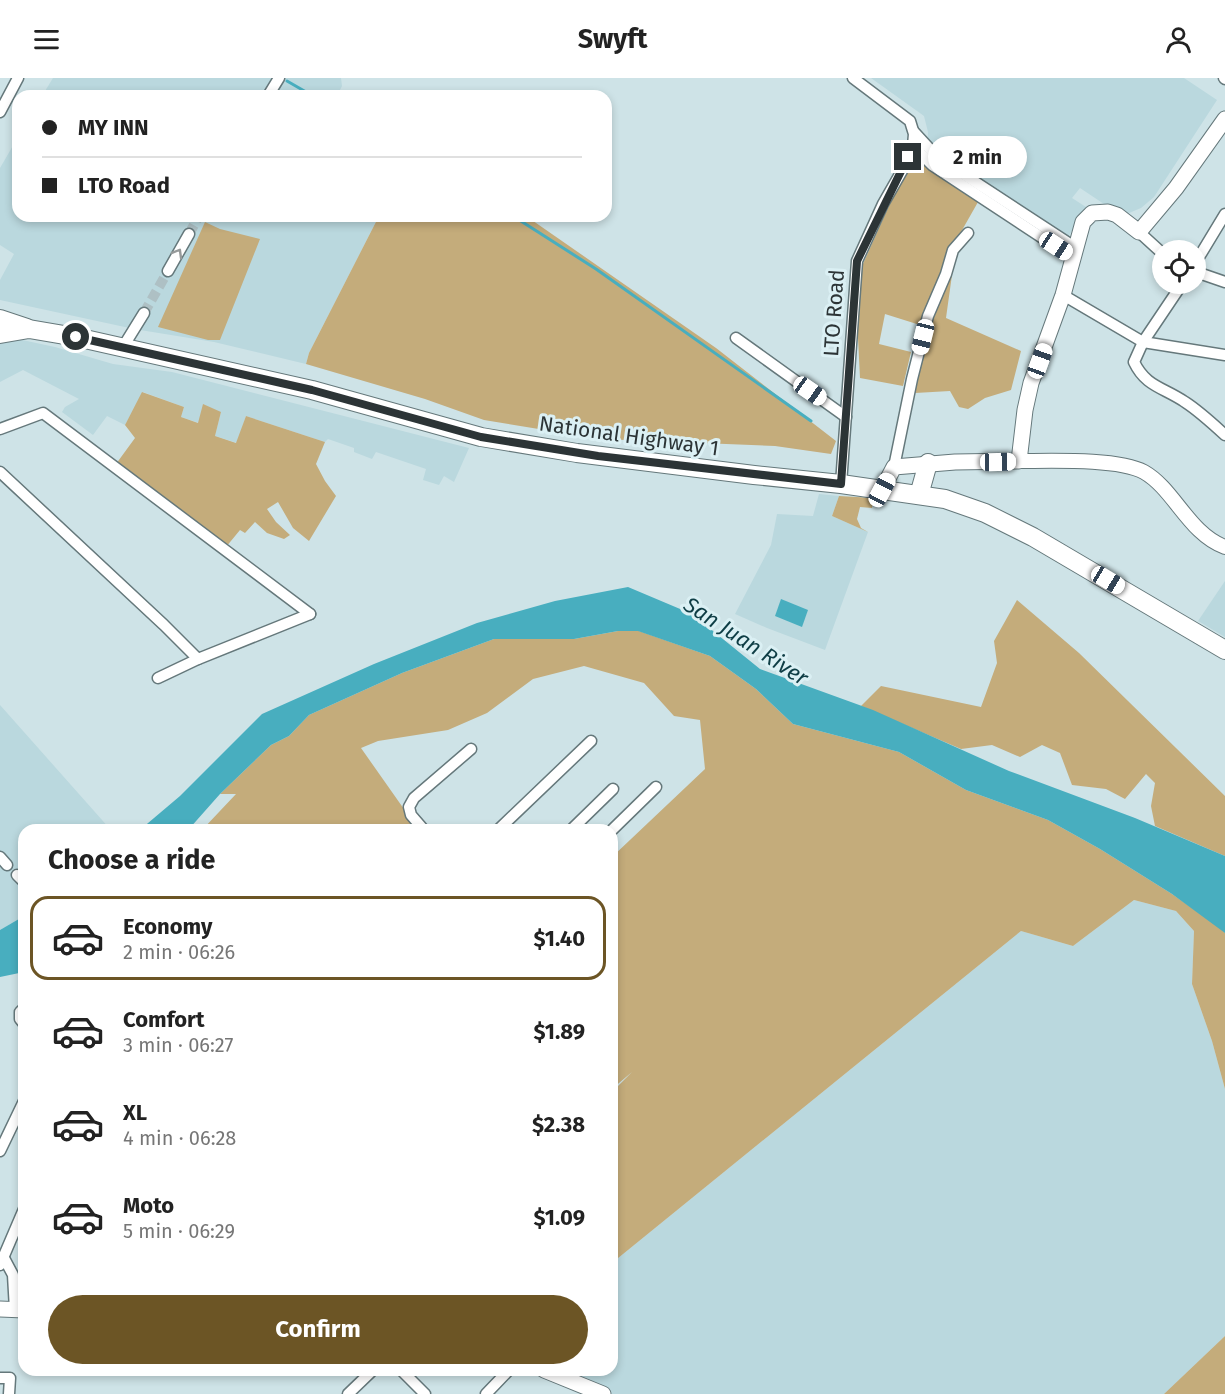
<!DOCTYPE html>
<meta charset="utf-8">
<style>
body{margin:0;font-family:"Fira Sans",sans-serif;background:#f6f6f6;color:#222;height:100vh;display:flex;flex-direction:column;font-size:22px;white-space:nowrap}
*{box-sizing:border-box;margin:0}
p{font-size:20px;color:#767676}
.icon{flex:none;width:33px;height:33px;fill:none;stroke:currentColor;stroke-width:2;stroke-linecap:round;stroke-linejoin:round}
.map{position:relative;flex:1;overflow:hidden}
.side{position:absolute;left:18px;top:746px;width:600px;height:552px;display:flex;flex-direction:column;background:#fff;border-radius:18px;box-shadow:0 3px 9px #0003}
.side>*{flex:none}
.banner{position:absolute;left:12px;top:12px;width:600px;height:132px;border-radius:18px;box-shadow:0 3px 9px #0003;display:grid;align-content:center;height:132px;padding:0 30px;background:#fff}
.fabs{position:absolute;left:1152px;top:162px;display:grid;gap:12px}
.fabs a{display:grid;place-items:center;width:54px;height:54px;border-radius:50%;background:#fff;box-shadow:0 3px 9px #0003;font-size:30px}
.end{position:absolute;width:27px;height:27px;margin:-14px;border:8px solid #2c3436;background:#fff;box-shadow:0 0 0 3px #fff}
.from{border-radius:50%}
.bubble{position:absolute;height:42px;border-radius:21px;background:#fff;box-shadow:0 3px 9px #0003;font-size:20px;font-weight:700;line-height:42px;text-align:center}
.car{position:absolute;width:18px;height:36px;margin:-18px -9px;border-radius:8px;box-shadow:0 0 4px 2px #0007;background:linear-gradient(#fff 24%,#345 0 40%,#fff 0 76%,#345 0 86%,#fff 0)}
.banner b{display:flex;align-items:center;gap:21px;height:57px;font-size:22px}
.banner b+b{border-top:2px solid #e0e0e0}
.banner i{width:15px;height:15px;background:#222}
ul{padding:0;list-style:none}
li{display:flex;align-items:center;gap:18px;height:84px;margin:0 12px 9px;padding:0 18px;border:3px solid transparent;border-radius:18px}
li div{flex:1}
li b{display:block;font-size:22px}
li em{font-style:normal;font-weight:700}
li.active{border-color:#6c5525}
li>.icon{width:54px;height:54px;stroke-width:1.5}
h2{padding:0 30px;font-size:27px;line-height:72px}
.primary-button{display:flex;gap:12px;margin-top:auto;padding:12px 30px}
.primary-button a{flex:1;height:69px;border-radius:36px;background:#6c5525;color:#fff;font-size:24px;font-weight:700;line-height:69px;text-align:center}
header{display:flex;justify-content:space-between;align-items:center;height:78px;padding:0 30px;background:#fff;font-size:27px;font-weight:700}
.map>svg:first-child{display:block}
</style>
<header><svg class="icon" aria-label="menu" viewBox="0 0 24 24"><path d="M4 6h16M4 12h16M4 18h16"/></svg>Swyft<svg class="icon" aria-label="person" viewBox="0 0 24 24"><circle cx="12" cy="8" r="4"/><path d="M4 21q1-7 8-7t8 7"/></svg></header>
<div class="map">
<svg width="1225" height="1316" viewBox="0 0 1225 1316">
<rect width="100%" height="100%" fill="#cee3e7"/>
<g fill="#bad8de">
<path d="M 53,0 L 341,0 L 342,8 L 337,18 L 42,18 Z"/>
<path d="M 871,0 L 1184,0 L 1217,22 L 1154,119 L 1141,130 L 1129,135 L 1113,132 L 1080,110 L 1072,120 L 1086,129 L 1067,161 L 927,68 L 928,54 L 924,38 Z"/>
<path d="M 18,59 L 18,138 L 379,138 L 309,275 L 306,286 L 214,264 L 134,251 L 0,222 L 0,202 L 14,176 L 0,167 L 0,90 Z"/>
<path d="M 13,260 L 55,269 L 113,286 L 172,294 L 469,370 L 454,404 L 444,398 L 439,407 L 423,402 L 426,391 L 376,374 L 372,381 L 354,374 L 354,370 L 328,361 L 325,364 L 246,338 L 237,365 L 215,358 L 221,334 L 199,345 L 181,339 L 184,329 L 143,314 L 125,347 L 107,338 L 93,357 L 62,334 L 65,329 L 79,321 L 23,292 L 0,304 L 0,262 Z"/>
<path d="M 819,416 L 839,418 L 832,438 L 868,454 L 825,572 L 767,550 L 735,536 L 771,467 L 777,436 L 813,438 Z"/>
<path d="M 1225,503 L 1225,559 L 1198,543 Z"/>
<path d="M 0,627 L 110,751 L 24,752 L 24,838 L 0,852 Z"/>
<path d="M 1134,822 L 1176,833 L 1194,853 L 1192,906 L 1212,963 L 1225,1011 L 1225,1258 L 1164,1316 L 612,1316 L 551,1292 L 612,1292 L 612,1185 L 1021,853 L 1073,868 Z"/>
</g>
<g fill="#c4ac7b">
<path d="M 919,61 L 982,117 L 957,161 L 946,240 L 1021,273 L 1011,312 L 985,320 L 968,331 L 959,329 L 950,313 L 915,315 L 920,247 L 885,236 L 879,266 L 911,274 L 903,308 L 860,300 L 857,240 L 862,188 Z"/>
<path d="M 379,138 L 526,138 L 716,270 L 836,363 L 831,376 L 775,368 L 600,361 L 484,342 L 425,321 L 306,286 L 309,275 Z"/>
<path d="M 205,144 L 220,151 L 260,161 L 220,262 L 208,262 L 158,249 Z"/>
<path d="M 142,314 L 184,329 L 181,339 L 198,345 L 203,326 L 221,334 L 215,358 L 236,365 L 246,338 L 325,364 L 316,386 L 325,403 L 336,418 L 309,463 L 293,450 L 278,424 L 267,431 L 276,444 L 290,457 L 284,461 L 267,455 L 255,444 L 245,455 L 240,452 L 226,469 L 116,386 L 135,360 L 125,347 Z"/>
<path d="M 839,418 L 874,420 L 872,430 L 860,429 L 857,441 L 861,450 L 868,454 L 832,438 Z"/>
<path d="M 1017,522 L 1079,575 L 1225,718 L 1225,778 L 1155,748 L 1151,728 L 1155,705 L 1146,696 L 1125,721 L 1106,711 L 1072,707 L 1060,675 L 1042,667 L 1020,679 L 992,667 L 961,671 L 861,628 L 881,608 L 981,629 L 997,585 L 994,563 Z"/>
<path d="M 618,553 L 639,553 L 710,578 L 756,611 L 793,646 L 899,674 L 966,712 L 1048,742 L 1100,771 L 1172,816 L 1222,851 L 1225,855 L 1225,1011 L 1212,963 L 1192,906 L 1194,853 L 1176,833 L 1134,822 L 1073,868 L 1021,853 L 612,1185 L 612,1014 L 632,994 L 612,1011 L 612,779 L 705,691 L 700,642 L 674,638 L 644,605 L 584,588 L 533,601 L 487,635 L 448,652 L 378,663 L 361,670 L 418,751 L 202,752 L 236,716 L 220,716 L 271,667 L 289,658 L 309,637 L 402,595 L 494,561 L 574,561 Z"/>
<path d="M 1225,1258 L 1225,1316 L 1164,1316 Z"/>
</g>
<g fill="#48aebf">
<path d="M 628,509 L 692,536 L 760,591 L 873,632 L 1009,693 L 1135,740 L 1225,778 L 1225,855 L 1172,816 L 1100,771 L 1048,742 L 966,712 L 899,674 L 793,646 L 756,611 L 710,578 L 638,553 L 618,553 L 574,561 L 494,561 L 402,595 L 309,637 L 289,658 L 271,667 L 220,716 L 189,751 L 141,751 L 180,718 L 262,636 L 374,586 L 477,545 L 555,523 Z"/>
<path d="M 781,521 L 808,532 L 802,549 L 775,538 Z"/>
<path d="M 24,838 L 24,894 L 0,899 L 0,852 Z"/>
</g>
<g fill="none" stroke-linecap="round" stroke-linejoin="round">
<g stroke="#48aebf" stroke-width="3">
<path d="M 287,3 L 313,18"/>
<path d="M 513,138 L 596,191 L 811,343"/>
</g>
<g stroke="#aec0c4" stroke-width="10" stroke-dasharray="10 5" stroke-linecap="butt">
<path d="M 189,156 L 199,138"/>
<path d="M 144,235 L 168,193"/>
</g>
<defs>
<g id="minor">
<path d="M 1224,0 L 1225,1"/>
<path d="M 268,18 L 279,0"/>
<path d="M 0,34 L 18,0"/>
<path d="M 914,54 L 937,79 L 1076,170"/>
<path d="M 913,68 L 932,87 L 1073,180"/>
<path d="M 1139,154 L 1162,175"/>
<path d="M 1196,184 L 1225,136"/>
<path d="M 168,193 L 189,156"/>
<path d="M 1196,194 L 1225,204"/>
<path d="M 1182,206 L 1143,264 L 1134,284 C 1146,309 1163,309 1185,324 C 1199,333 1212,345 1225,357"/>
<path d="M 1063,217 L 1143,264 L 1225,277"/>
<path d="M 736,260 L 846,339"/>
<path d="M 123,269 L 144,235"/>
<path d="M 0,351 L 43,335 L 310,536"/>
<path d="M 894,389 L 912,301 L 928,238 L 946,196 L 953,172 L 968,155"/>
<path d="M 0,394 L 164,547 L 198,581"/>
<path d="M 841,406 L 857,183 L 883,126 L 903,91 L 913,68 L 914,56 L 910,43 L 853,0"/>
<path d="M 158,600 L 198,581 L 310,536"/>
<path d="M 424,752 L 411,737 L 409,729 L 414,720 L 471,671"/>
<path d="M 498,752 L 591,663"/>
<path d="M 571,752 L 613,711"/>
<path d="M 612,752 L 656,709"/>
<path d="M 0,779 L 7,787"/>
<path d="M 17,797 L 23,803"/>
<path d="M 24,930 L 20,934 L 20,941 L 24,946"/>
<path d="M 0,1073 L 24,1023"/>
<path d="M 4,1180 L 13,1197 L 15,1232"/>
<path d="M 0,1187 L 24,1131"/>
<path d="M 401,1292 L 425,1316"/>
<path d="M 0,1300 L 10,1300 L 9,1316"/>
<path d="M 348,1316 L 373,1292"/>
<path d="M 486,1316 L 509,1292"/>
</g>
<path id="tertiary" d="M 1019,383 C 1049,383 1118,380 1144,394 C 1174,411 1189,456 1225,469"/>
<g id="secondary">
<path d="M 882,412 L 894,389 L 955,384 L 1019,383 L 1025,332 L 1031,305 L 1063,217 L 1083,144 L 1092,135 L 1108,134 L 1117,137 L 1139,154 L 1176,110 L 1225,41"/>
<path d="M 0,1231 L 24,1232"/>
<path d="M 544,1292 L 603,1316"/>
</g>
<g id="trunk">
<path d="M 0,241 L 27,250"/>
<path d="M 0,256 L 29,251 L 76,259 L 312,312 L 481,359 L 577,375 L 754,397 L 841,406 L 945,421 L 985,435 L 1033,459 L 1225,572"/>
<path d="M 919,417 L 928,385"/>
</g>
</defs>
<use href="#minor" stroke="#65787b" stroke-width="13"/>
<use href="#tertiary" stroke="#65787b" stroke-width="16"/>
<use href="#secondary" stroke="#65787b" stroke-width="17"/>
<use href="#trunk" stroke="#65787b" stroke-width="20"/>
<use href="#minor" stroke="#fff" stroke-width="10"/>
<use href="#tertiary" stroke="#fff" stroke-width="14"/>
<use href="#secondary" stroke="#fff" stroke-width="15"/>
<use href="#trunk" stroke="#fff" stroke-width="18"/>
</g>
<defs><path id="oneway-chevron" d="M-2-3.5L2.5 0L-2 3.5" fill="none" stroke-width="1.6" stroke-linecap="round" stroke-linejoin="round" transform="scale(1.5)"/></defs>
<use stroke="#969a9a" href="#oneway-chevron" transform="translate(178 175) rotate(-60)"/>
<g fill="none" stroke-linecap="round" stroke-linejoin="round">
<path stroke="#2c3436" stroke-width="8" d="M 76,259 L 312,312 L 481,359 L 598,378 L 841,406 L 857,183 L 908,79"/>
</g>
<g text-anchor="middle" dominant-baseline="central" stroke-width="6" stroke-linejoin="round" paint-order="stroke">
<g font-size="21" fill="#2c3436" stroke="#dbf0f4">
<text transform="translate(834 235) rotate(-86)">LTO Road</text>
<text transform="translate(629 358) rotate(8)">National Highway 1</text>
</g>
<g font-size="22" font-style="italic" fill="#0e3d45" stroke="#dbf0f4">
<text transform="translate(746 563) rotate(33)">San Juan River</text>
</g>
</g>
</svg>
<div class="fabs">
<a><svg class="icon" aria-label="locate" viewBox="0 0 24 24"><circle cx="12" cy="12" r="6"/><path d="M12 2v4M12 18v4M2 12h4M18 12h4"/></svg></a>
</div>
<i class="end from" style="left:76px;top:259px"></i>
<i class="end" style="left:908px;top:79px"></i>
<div class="bubble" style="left:928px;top:58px;width:99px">2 min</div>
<i class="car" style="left:1056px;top:168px;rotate:123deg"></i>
<i class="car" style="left:923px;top:259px;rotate:194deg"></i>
<i class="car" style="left:1040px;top:283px;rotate:20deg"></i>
<i class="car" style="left:810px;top:313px;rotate:125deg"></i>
<i class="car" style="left:998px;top:384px;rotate:89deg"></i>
<i class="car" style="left:882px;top:412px;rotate:28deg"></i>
<i class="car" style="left:1108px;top:502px;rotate:121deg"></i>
<div class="banner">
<b><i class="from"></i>MY INN</b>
<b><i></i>LTO Road</b>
</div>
<section class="side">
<h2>Choose a ride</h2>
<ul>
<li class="active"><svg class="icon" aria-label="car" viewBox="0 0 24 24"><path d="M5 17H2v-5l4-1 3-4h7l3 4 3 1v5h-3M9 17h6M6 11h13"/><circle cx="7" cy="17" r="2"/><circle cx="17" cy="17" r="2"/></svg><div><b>Economy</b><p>2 min · 06:26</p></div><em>$1.40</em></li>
<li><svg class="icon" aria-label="car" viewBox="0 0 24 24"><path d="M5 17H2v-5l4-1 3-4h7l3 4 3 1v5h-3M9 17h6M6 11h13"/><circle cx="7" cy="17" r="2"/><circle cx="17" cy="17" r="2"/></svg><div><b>Comfort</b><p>3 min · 06:27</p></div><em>$1.89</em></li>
<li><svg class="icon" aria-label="car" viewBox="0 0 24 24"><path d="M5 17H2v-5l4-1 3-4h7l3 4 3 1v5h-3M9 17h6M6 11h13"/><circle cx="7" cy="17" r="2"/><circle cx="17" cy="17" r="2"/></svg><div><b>XL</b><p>4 min · 06:28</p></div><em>$2.38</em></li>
<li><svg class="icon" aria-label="car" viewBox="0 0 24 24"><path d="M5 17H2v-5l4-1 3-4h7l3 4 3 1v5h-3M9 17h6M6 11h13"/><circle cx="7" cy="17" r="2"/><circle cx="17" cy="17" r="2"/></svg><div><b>Moto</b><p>5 min · 06:29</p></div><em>$1.09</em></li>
</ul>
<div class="primary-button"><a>Confirm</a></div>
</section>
</div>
